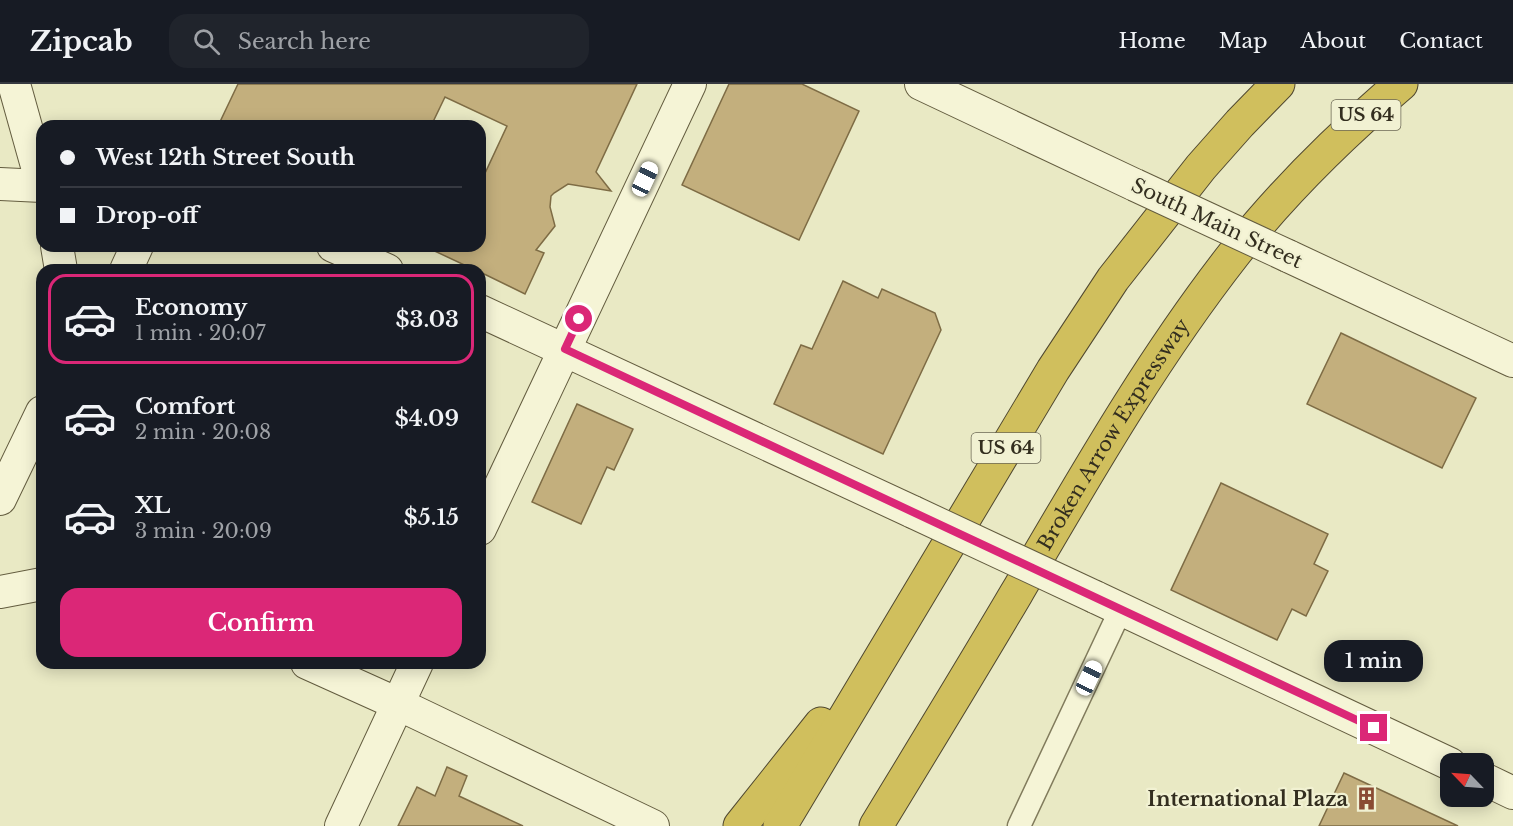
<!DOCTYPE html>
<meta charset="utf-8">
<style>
body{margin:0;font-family:"Libre Baskerville",serif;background:#20242c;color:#f1f3f6;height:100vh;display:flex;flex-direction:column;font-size:22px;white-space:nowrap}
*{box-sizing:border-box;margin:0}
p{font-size:20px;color:#9ea1a6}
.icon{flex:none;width:33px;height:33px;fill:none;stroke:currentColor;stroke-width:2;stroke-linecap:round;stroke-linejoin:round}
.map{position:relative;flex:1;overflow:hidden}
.panel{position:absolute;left:36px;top:180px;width:450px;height:405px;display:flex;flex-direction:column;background:#171b24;border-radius:18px;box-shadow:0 3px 15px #0003}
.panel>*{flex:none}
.hud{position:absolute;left:36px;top:36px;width:450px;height:132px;border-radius:18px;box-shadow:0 3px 15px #0003;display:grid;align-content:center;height:132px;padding:0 24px;background:#171b24}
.needle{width:39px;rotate:295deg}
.tools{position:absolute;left:1440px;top:669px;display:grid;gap:12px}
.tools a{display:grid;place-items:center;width:54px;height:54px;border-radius:12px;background:#171b24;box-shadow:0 3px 15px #0003;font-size:30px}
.end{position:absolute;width:27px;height:27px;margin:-14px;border:8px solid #db2777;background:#fff;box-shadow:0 0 0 3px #fff}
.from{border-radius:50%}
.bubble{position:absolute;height:42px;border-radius:18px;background:#171b24;box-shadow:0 3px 15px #0003;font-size:20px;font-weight:600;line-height:42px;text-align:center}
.car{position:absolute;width:18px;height:36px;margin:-18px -9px;border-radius:8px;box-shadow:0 0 4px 2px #0007;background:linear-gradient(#fff 24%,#345 0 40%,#fff 0 76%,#345 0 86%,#fff 0)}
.hud b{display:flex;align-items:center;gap:21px;height:57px;font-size:22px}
.hud b+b{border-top:2px solid #363941}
.hud i{width:15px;height:15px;background:#f1f3f6}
ul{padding:10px 0 0;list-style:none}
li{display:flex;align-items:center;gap:18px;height:90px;margin:0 12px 9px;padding:0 12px;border:3px solid transparent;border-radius:18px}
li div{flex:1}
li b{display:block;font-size:22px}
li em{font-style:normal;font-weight:600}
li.current{border-color:#db2777}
li>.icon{width:54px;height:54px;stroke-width:1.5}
.button{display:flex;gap:12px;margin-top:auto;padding:12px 24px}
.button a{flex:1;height:69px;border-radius:18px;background:#db2777;color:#fff;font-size:24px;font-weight:600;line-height:69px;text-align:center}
header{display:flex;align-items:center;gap:36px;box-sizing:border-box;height:84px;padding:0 30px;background:#171b24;border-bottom:2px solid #363941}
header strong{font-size:28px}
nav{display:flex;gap:33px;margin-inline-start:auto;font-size:21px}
.search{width:420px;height:54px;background:#20242c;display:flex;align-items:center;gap:15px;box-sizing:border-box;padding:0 21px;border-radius:18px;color:#9ea1a6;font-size:22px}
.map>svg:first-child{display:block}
</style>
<header>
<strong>Zipcab</strong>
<div class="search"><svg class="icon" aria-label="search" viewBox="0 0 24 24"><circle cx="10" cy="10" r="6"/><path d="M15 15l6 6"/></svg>Search here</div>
<nav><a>Home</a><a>Map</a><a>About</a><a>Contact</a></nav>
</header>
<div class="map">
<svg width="1513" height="742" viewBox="0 0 1513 742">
<rect width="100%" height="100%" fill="#e9e9c4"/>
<g fill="#c3af7d" stroke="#7e6c45" stroke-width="1.5">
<path d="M 238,0 L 637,0 L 596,88 L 611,107 L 568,100 L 554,109 L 551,112 L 550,123 L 555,142 L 536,166 L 544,169 L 525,210 L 480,188 L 480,186 L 475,186 L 424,162 L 480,162 L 480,100 L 507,42 L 445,13 L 431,42 L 218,42 Z"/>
<path d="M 729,0 L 802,0 L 859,27 L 799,156 L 682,101 Z"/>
<path d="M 843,197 L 878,214 L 882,205 L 935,229 L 941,246 L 883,370 L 774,320 L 801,261 L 812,265 Z"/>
<path d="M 1341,249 L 1476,314 L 1442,384 L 1307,320 Z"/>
<path d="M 577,320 L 633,345 L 614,386 L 607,383 L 581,440 L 532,418 Z"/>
<path d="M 1221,399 L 1328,450 L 1314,480 L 1328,487 L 1306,532 L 1292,525 L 1277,556 L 1171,506 Z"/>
<path d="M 447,683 L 467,692 L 459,712 L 523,742 L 398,742 L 417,703 L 435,712 Z"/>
<path d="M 1344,689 L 1458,742 L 1319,742 Z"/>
</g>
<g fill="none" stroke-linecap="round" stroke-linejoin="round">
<defs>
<path id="street" d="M 1019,742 L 1121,525"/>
<g id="secondary">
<path d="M 14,0 L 42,100"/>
<path d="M 921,0 L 1135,101"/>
<path d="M 0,100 L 42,102"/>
<path d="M 57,162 L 61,186"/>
<path d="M 333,162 L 387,186"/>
<path d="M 1288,172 L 1513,277"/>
<path d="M 126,186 L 137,162"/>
<path d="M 480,227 L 913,428"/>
<path d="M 0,415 L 42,328"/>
<path d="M 480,445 L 690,0"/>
<path d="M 0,508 L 42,500"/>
<path d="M 1095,513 L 1450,680"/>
<path d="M 307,579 L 398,620 L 653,742"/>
<path d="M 1484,695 L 1513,709"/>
<path d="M 341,742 L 417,579"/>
</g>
<g id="highway">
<path d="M 740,742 L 821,640"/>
<path d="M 780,742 L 1053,286 L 1113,195 L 1201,83 L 1240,39 L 1278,0"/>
<path id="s1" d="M 876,742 C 923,665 970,588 1016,510 C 1084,394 1151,276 1234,170 C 1283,108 1341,51 1401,0"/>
</g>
</defs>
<use href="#street" stroke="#817b5c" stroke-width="25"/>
<use href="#secondary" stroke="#635c3f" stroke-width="34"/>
<use href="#highway" stroke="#504830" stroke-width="35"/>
<use href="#street" stroke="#f5f4d6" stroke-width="22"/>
<use href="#secondary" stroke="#f5f4d6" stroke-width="32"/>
<use href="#highway" stroke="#d0bf5d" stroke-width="33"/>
<defs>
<g id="secondary-bridge">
<path d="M 1135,101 L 1288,172"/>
<path d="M 913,428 L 1095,513"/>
</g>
</defs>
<use href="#secondary-bridge" stroke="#635c3f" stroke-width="34" stroke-linecap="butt"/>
<use href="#secondary-bridge" stroke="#f5f4d6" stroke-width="32"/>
</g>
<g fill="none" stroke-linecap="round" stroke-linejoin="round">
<path stroke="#db2777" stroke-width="8" d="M 579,235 L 565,265 L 1374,644"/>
</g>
<defs>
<symbol id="building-bare" viewBox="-9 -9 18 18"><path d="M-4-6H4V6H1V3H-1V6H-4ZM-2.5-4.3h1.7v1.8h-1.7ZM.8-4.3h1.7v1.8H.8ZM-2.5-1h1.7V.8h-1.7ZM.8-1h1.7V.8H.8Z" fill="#8a4b33" stroke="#f1f1d2" stroke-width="2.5" paint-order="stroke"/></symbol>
</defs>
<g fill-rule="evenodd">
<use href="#building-bare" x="1350" y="698" width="33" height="33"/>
</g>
<g text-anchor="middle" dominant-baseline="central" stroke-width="4.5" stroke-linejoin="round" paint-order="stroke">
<g fill="#f1f1d2" stroke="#6c6855" stroke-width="1.5">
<rect x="1331.5" y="16" width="69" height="30" rx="4.5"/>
<rect x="971.5" y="349" width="69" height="30" rx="4.5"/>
</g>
<g font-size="18" font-weight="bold" fill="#332e1f">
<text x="1366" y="31">US 64</text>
<text x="1006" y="364">US 64</text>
</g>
<g font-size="20" fill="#332e1f" stroke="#f1f1d2">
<text transform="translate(1217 139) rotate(25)">South Main Street</text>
<text stroke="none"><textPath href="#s1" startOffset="458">Broken Arrow Expressway</textPath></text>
</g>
<g font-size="20" font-weight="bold" fill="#332e1f" stroke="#f1f1d2" text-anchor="end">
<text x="1348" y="715">International Plaza</text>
</g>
</g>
</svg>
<div class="tools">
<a><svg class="needle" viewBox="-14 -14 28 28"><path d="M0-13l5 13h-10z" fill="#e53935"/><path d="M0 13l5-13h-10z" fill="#9ea1a6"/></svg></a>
</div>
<i class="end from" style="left:579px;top:235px"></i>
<i class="end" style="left:1374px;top:644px"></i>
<div class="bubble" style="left:1324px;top:556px;width:99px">1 min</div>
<i class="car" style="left:645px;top:95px;rotate:25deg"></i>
<i class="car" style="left:1089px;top:594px;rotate:25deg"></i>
<div class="hud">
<b><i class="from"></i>West 12th Street South</b>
<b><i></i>Drop-off</b>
</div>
<section class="panel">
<ul>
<li class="current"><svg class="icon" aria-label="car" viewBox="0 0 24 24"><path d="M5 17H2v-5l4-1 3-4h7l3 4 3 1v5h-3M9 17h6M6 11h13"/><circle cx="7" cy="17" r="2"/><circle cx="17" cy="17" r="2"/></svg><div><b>Economy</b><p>1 min · 20:07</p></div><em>$3.03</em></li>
<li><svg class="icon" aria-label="car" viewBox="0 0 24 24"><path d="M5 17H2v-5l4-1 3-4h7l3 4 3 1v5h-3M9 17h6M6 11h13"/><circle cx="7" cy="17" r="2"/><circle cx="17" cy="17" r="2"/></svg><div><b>Comfort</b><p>2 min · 20:08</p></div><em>$4.09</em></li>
<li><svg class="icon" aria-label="car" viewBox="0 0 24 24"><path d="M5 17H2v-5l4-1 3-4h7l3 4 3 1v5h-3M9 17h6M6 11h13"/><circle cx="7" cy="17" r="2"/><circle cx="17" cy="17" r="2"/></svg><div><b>XL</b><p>3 min · 20:09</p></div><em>$5.15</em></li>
</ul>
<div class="button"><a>Confirm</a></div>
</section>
</div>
